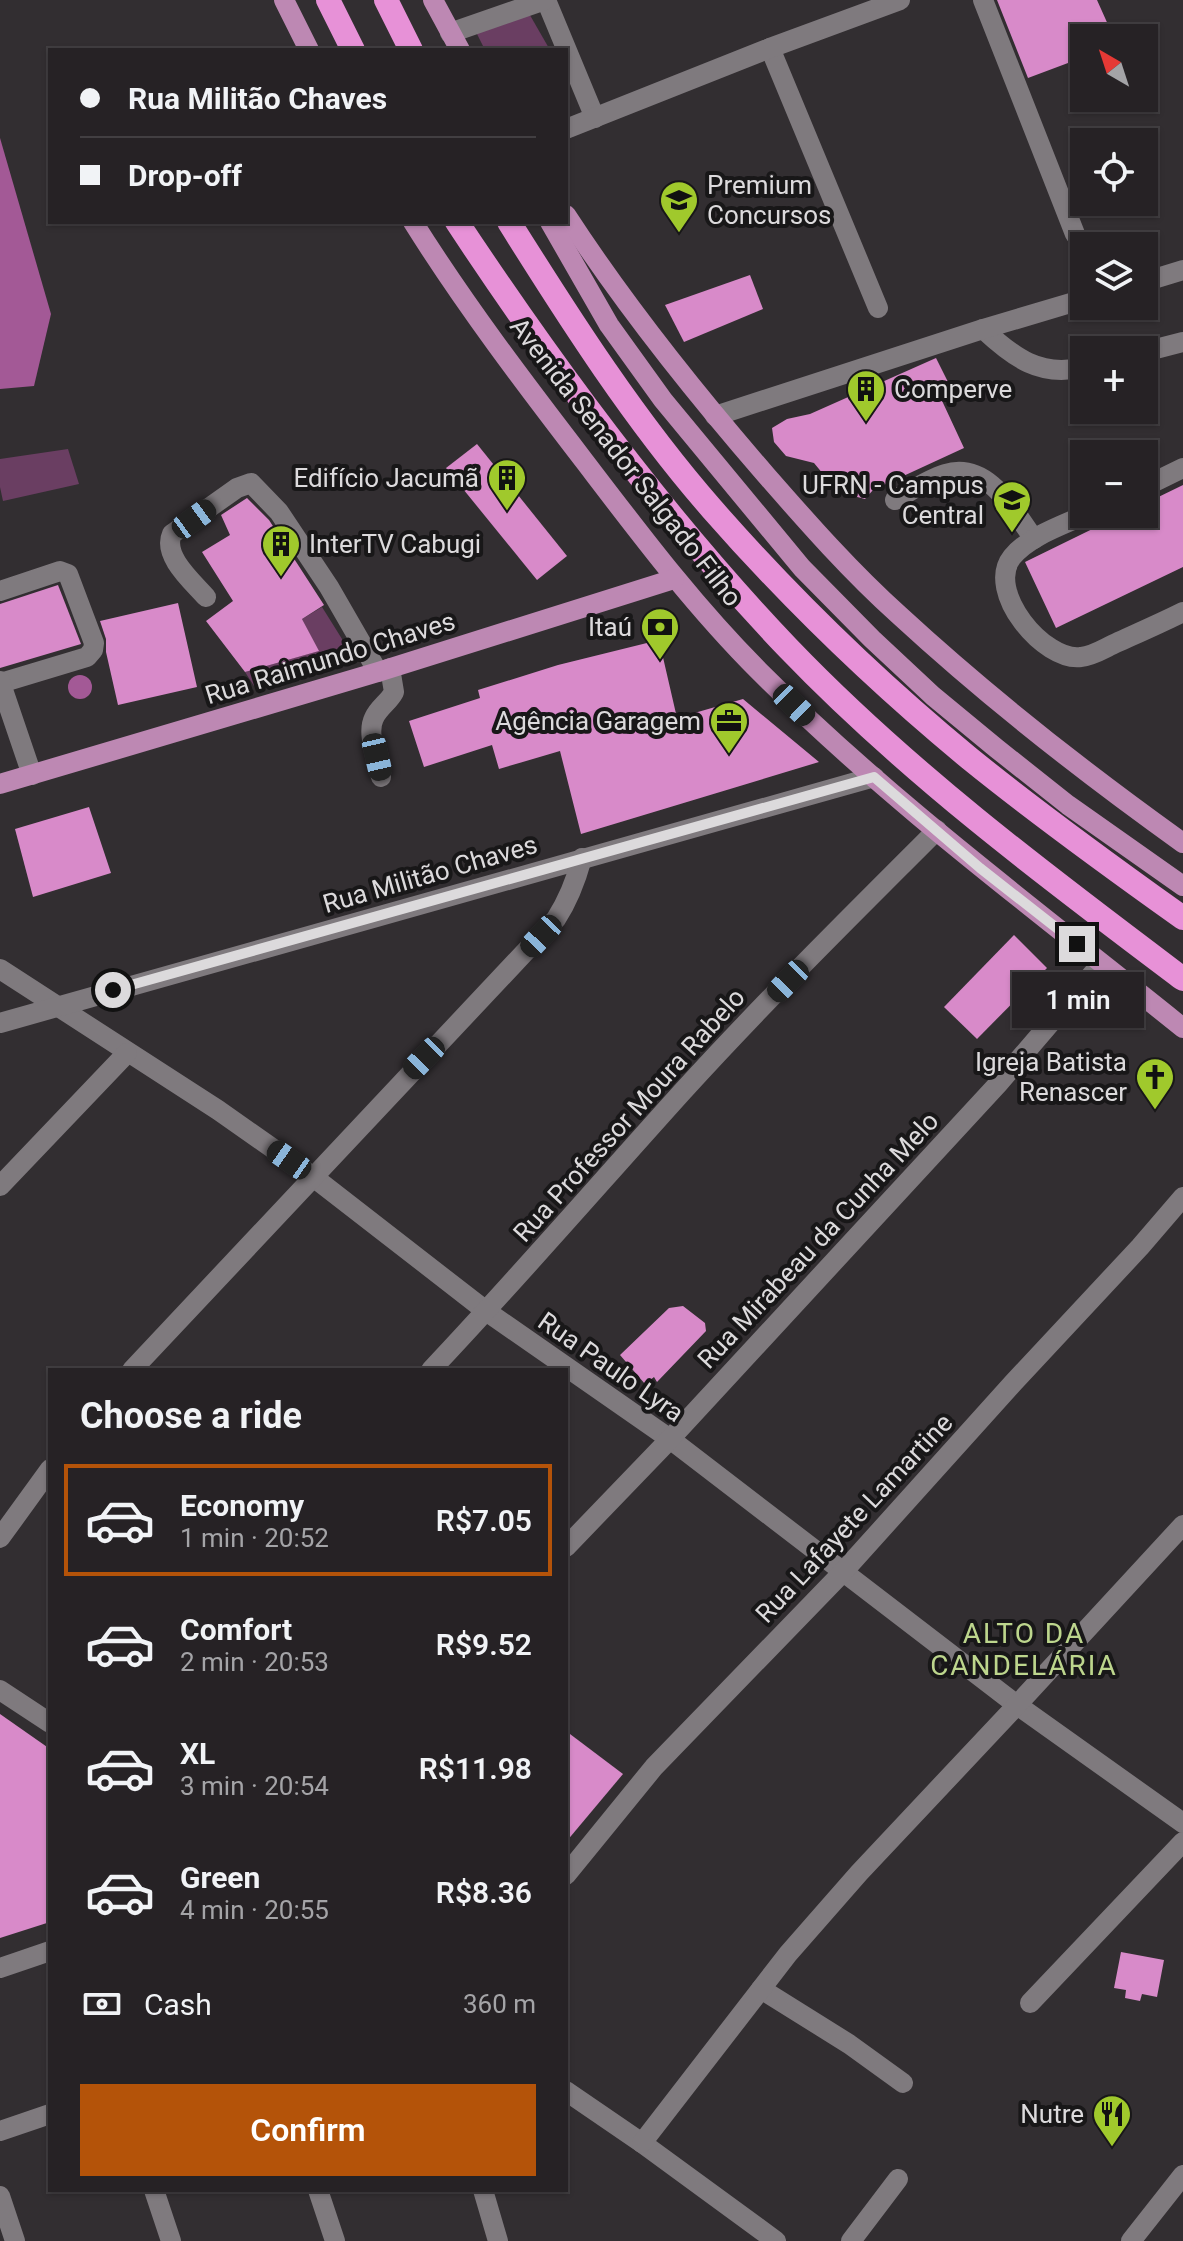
<!DOCTYPE html>
<meta charset="utf-8">
<style>
body{margin:0;font-family:Roboto,sans-serif;background:#2e2a2d;color:#f1f3f6;height:100vh;display:flex;flex-direction:column;font-size:30px;white-space:nowrap}
*{box-sizing:border-box;margin:0}
p{font-size:26px;color:#a4a4a7}
.icon{flex:none;width:44px;height:44px;fill:none;stroke:currentColor;stroke-width:2;stroke-linecap:round;stroke-linejoin:round}
.map{position:relative;flex:1;overflow:hidden}
.sheet{position:absolute;left:48px;top:1368px;width:520px;height:824px;display:flex;flex-direction:column;background:#262225;border-radius:0px;box-shadow:0 2px 6px #0004,0 0 0 2px #423f42}
.sheet>*{flex:none}
.guide{position:absolute;left:48px;top:48px;width:520px;height:176px;border-radius:0px;box-shadow:0 2px 6px #0004,0 0 0 2px #423f42;display:grid;align-content:center;height:176px;padding:0 32px;background:#262225}
.needle{width:52px;rotate:321deg}
.fabs{position:absolute;left:1070px;top:24px;display:grid;gap:16px}
.fabs a{display:grid;place-items:center;width:88px;height:88px;border-radius:0px;background:#262225;box-shadow:0 2px 6px #0004,0 0 0 2px #423f42;font-size:40px}
.end{position:absolute;width:36px;height:36px;margin:-18px;border:10px solid #dcdadc;background:#111;box-shadow:0 0 0 4px #111}
.from{border-radius:50%}
.bubble{position:absolute;height:56px;border-radius:0px;background:#262225;box-shadow:0 2px 6px #0004,0 0 0 2px #423f42;font-size:26px;font-weight:600;line-height:56px;text-align:center}
.car{position:absolute;width:24px;height:48px;margin:-24px -12px;border-radius:10px;box-shadow:0 0 6px 2px #0007;background:linear-gradient(#222 24%,#8ab4d8 0 40%,#222 0 76%,#8ab4d8 0 86%,#222 0)}
.guide b{display:flex;align-items:center;gap:28px;height:76px;font-size:30px}
.guide b+b{border-top:2px solid #423f42}
.guide i{width:20px;height:20px;background:#f1f3f6}
ul{padding:0;list-style:none}
li{display:flex;align-items:center;gap:24px;height:112px;margin:0 16px 12px;padding:0 16px;border:4px solid transparent;border-radius:0px}
li div{flex:1}
li b{display:block;font-size:30px}
li em{font-style:normal;font-weight:600}
li.active{border-color:#b45309}
li>.icon{width:72px;height:72px;stroke-width:1.5}
h2{padding:0 32px;font-size:36px;line-height:96px}
.pay{display:flex;align-items:center;gap:20px;height:88px;padding:0 32px;font-size:30px}
.pay p{margin-inline-start:auto}
.primary-button{display:flex;gap:16px;margin-top:auto;padding:16px 32px}
.primary-button a{flex:1;height:92px;border-radius:0px;background:#b45309;color:#fff;font-size:32px;font-weight:600;line-height:92px;text-align:center}
.map>svg:first-child{display:block}
</style>
<div class="map">
<svg width="1183" height="2241" viewBox="0 0 1183 2241">
<rect width="100%" height="100%" fill="#322e31"/>
<g fill="#6a3e62">
<path d="M 527,10 L 550,50 L 485,50 L 476,32 Z"/>
<path d="M 68,449 L 79,484 L 3,501 L 0,487 L 0,459 Z"/>
<path d="M 322,607 L 342,639 L 344,649 L 337,662 L 254,686 L 245,672 L 318,651 L 302,619 Z"/>
</g>
<g fill="#a35996">
<path d="M 0,138 L 51,314 L 34,386 L 0,389 Z"/>
<circle cx="80" cy="687" r="12"/>
</g>
<g fill="#d88ac9">
<path d="M 997,0 L 1097,0 L 1114,38 L 1084,38 L 1084,57 L 1028,78 Z"/>
<path d="M 750,275 L 763,309 L 684,342 L 665,305 Z"/>
<path d="M 936,358 L 949,384 L 937,390 L 964,448 L 873,490 L 865,499 L 838,492 L 814,463 L 786,456 L 774,442 L 772,428 L 787,419 L 810,414 Z"/>
<path d="M 477,444 L 567,556 L 537,580 L 446,468 Z"/>
<path d="M 1183,485 L 1183,567 L 1056,628 L 1025,562 L 1123,514 L 1144,514 L 1144,504 Z"/>
<path d="M 247,498 L 269,520 L 324,605 L 302,619 L 319,651 L 245,672 L 206,621 L 233,601 L 202,552 L 230,535 L 221,515 Z"/>
<path d="M 58,585 L 81,644 L 0,668 L 0,604 Z"/>
<path d="M 178,603 L 197,687 L 118,705 L 106,652 L 106,639 L 100,621 Z"/>
<path d="M 659,640 L 677,718 L 743,699 L 819,762 L 581,834 L 560,751 L 499,769 L 492,745 L 424,767 L 409,721 L 480,698 L 478,690 L 558,665 Z"/>
<path d="M 89,807 L 111,873 L 33,897 L 15,829 Z"/>
<path d="M 1014,935 L 1047,968 L 977,1039 L 944,1007 Z"/>
<path d="M 683,1306 L 705,1323 L 706,1331 L 657,1382 L 654,1377 L 645,1384 L 620,1355 L 669,1308 Z"/>
<path d="M 0,1714 L 50,1749 L 50,1922 L 0,1938 Z"/>
<path d="M 566,1731 L 623,1774 L 566,1842 Z"/>
<path d="M 1121,1952 L 1164,1960 L 1157,1997 L 1142,1994 L 1140,2001 L 1125,1998 L 1126,1990 L 1114,1988 Z"/>
</g>
<g fill="none" stroke-linecap="round" stroke-linejoin="round">
<g stroke="#7f7a7e" stroke-width="20">
<path d="M 546,0 L 595,118"/>
<path d="M 983,0 L 1075,234"/>
<path d="M 450,33 L 545,0"/>
<path d="M 770,48 L 878,308"/>
<path d="M 566,129 L 770,48 L 900,0"/>
<path d="M 1144,282 L 1183,270"/>
<path d="M 983,329 C 1013,357 1040,378 1084,367"/>
<path d="M 1144,352 L 1183,342"/>
<path d="M 715,416 L 983,329 L 1084,299"/>
<path d="M 1144,487 L 1183,468"/>
<path d="M 895,500 C 911,491 928,479 945,474 C 988,461 1013,510 1034,539"/>
<path d="M 1087,514 C 1063,525 1029,536 1012,557 C 985,591 1044,662 1081,657 C 1093,656 1105,648 1116,643 C 1138,633 1161,623 1183,612"/>
<path d="M 0,591 L 60,571 L 68,574 L 94,643 L 93,650 L 87,657 L 1,683"/>
<path d="M 206,597 C 193,582 162,556 172,534 L 237,488 L 251,483 L 279,512 L 329,587 L 378,672"/>
<path d="M 0,681 L 32,775"/>
<path d="M 381,777 C 378,760 366,734 374,718 C 379,707 389,702 394,692 L 390,668"/>
<path d="M 0,969 L 218,1110 L 312,1176 L 486,1311 L 670,1439 L 1017,1705 L 1183,1823"/>
<path d="M 0,1023 L 874,777"/>
<path d="M 0,1186 L 127,1053"/>
<path d="M 132,1370 L 556,919 C 569,899 576,880 582,858"/>
<path d="M 431,1370 C 517,1279 599,1184 683,1091 C 765,1001 851,916 937,830"/>
<path d="M 0,1538 L 50,1469"/>
<path d="M 566,1547 L 670,1439 L 998,1084 L 1101,964"/>
<path d="M 0,1690 L 50,1723"/>
<path d="M 566,1875 L 654,1767 L 842,1573 L 1014,1382 L 1140,1247 L 1183,1197"/>
<path d="M 0,1968 L 50,1951"/>
<path d="M 761,1989 L 849,2044 L 903,2083"/>
<path d="M 1030,2003 L 1183,1842"/>
<path d="M 566,2091 L 642,2143 L 776,2241"/>
<path d="M 0,2131 L 50,2114"/>
<path d="M 642,2143 L 788,1954 L 859,1873 L 1017,1705 L 1183,1525"/>
<path d="M 154,2190 L 171,2241"/>
<path d="M 318,2190 L 335,2241"/>
<path d="M 483,2190 L 498,2241"/>
<path d="M 0,2196 L 15,2241"/>
<path d="M 851,2241 L 898,2179"/>
<path d="M 1131,2241 L 1183,2175"/>
</g>
<g stroke="#bd88b3" stroke-width="20">
<path d="M 284,0 L 309,50"/>
<path d="M 433,0 L 460,50"/>
<path d="M 566,215 C 626,307 694,392 766,475 C 808,523 851,572 899,615 C 988,697 1085,773 1183,843"/>
<path d="M 413,222 C 465,305 525,384 585,462 C 640,534 694,606 759,671 C 890,802 1039,912 1183,1028"/>
<path d="M 550,222 L 609,325 L 663,400 L 802,568 L 872,639 L 933,696 L 996,748 L 1068,805 L 1183,886"/>
<path d="M 0,784 L 378,672 L 674,579"/>
</g>
<g stroke="#e791d7" stroke-width="24">
<path d="M 328,0 L 353,50"/>
<path d="M 386,0 L 411,50"/>
<path d="M 457,222 C 556,372 664,518 788,648 C 907,772 1046,876 1183,979"/>
<path d="M 509,222 C 571,321 635,421 712,509 C 790,598 878,683 969,758 C 1038,814 1110,866 1183,918"/>
</g>
</g>
<g fill="none" stroke-linecap="round" stroke-linejoin="round">
<path stroke="#dcdadc" stroke-width="10" d="M 113,990 L 874,777 L 980,868 L 1077,944"/>
</g>
<defs>
<symbol id="school-pin" viewBox="-11 -11 22 30"><path d="M0 17L-7.5 6A9.5 9.5 0 1 1 7.5 6Z" fill="#a0c92c" stroke="#181718"/><path d="M0-5L7-2L0 1L-7-2ZM-4 1L0 2.5L4 1V4Q0 6-4 4Z" fill="#111"/></symbol>
<symbol id="building-pin" viewBox="-11 -11 22 30"><path d="M0 17L-7.5 6A9.5 9.5 0 1 1 7.5 6Z" fill="#a0c92c" stroke="#181718"/><path d="M-4-6H4V6H1V3H-1V6H-4ZM-2.5-4.3h1.7v1.8h-1.7ZM.8-4.3h1.7v1.8H.8ZM-2.5-1h1.7V.8h-1.7ZM.8-1h1.7V.8H.8Z" fill="#111"/></symbol>
<symbol id="university-pin" viewBox="-11 -11 22 30"><path d="M0 17L-7.5 6A9.5 9.5 0 1 1 7.5 6Z" fill="#a0c92c" stroke="#181718"/><path d="M0-5L7-2L0 1L-7-2ZM-4 1L0 2.5L4 1V4Q0 6-4 4Z" fill="#111"/></symbol>
<symbol id="bank-pin" viewBox="-11 -11 22 30"><path d="M0 17L-7.5 6A9.5 9.5 0 1 1 7.5 6Z" fill="#a0c92c" stroke="#181718"/><path d="M-6-4H6V4H-6ZM0-2.3a2.3 2.3 0 1 0 0 4.6a2.3 2.3 0 1 0 0-4.6Z" fill="#111"/></symbol>
<symbol id="office-pin" viewBox="-11 -11 22 30"><path d="M0 17L-7.5 6A9.5 9.5 0 1 1 7.5 6Z" fill="#a0c92c" stroke="#181718"/><path d="M-6-3h4V-5.5h4V-3h4V5H-6ZM-1-4.5V-3h2v-1.5ZM-6 0V1H6V0Z" fill="#111"/></symbol>
<symbol id="church-pin" viewBox="-11 -11 22 30"><path d="M0 17L-7.5 6A9.5 9.5 0 1 1 7.5 6Z" fill="#a0c92c" stroke="#181718"/><path d="M-1.2-6h2.4v3.5h3.3v2.4h-3.3V6h-2.4V-.1h-3.3v-2.4h3.3Z" fill="#111"/></symbol>
<symbol id="restaurant-pin" viewBox="-11 -11 22 30"><path d="M0 17L-7.5 6A9.5 9.5 0 1 1 7.5 6Z" fill="#a0c92c" stroke="#181718"/><path d="M-5-6h1v4h1v-4h1v4h1v-4h1v5L-1.5 .5V6h-2V.5L-5-1ZM5-6V6H3V1.5H1.5Q1.5-4 5-6Z" fill="#111"/></symbol>
</defs>
<g fill-rule="evenodd">
<use href="#school-pin" x="657" y="178" width="44" height="60"/>
<use href="#building-pin" x="844" y="367" width="44" height="60"/>
<use href="#building-pin" x="485" y="456" width="44" height="60"/>
<use href="#university-pin" x="990" y="478" width="44" height="60"/>
<use href="#building-pin" x="259" y="522" width="44" height="60"/>
<use href="#bank-pin" x="638" y="605" width="44" height="60"/>
<use href="#office-pin" x="707" y="699" width="44" height="60"/>
<use href="#church-pin" x="1133" y="1055" width="44" height="60"/>
<use href="#restaurant-pin" x="1090" y="2092" width="44" height="60"/>
</g>
<g text-anchor="middle" dominant-baseline="central" stroke-width="8" stroke-linejoin="round" paint-order="stroke">
<g font-size="26" fill="#dcdadc" stroke="#181718" text-anchor="end">
<text x="707" y="185" text-anchor="start">Premium<tspan x="707" dy="30">Concursos</tspan></text>
<text x="894" y="389" text-anchor="start">Comperve</text>
<text x="479" y="478">Edifício Jacumã</text>
<text x="984" y="485">UFRN - Campus<tspan x="984" dy="30">Central</tspan></text>
<text x="309" y="544" text-anchor="start">InterTV Cabugi</text>
<text x="632" y="627">Itaú</text>
<text x="701" y="721">Agência Garagem</text>
<text x="1127" y="1062">Igreja Batista<tspan x="1127" dy="30">Renascer</tspan></text>
<text x="1084" y="2114">Nutre</text>
</g>
<g font-size="26" fill="#dcdadc" stroke="#181718">
<text transform="translate(626 462) rotate(52)">Avenida Senador Salgado Filho</text>
<text transform="translate(330 658) rotate(-17)">Rua Raimundo Chaves</text>
<text transform="translate(430 874) rotate(-16)">Rua Militão Chaves</text>
<text transform="translate(629 1115) rotate(-48)">Rua Professor Moura Rabelo</text>
<text transform="translate(818 1240) rotate(-47)">Rua Mirabeau da Cunha Melo</text>
<text transform="translate(611 1367) rotate(35)">Rua Paulo Lyra</text>
<text transform="translate(854 1518) rotate(-47)">Rua Lafayete Lamartine</text>
</g>
<g font-size="28" letter-spacing="2" fill="#bdd68d" stroke="#181718">
<text x="1024" y="1633">ALTO DA<tspan x="1024" dy="32">CANDELÁRIA</tspan></text>
</g>
</g>
</svg>
<div class="fabs">
<a><svg class="needle" viewBox="-14 -14 28 28"><path d="M0-13l5 13h-10z" fill="#e53935"/><path d="M0 13l5-13h-10z" fill="#a4a4a7"/></svg></a>
<a><svg class="icon" aria-label="locate" viewBox="0 0 24 24"><circle cx="12" cy="12" r="6"/><path d="M12 2v4M12 18v4M2 12h4M18 12h4"/></svg></a>
<a><svg class="icon" aria-label="layers" viewBox="0 0 24 24"><path d="M12 4l9 5-9 5-9-5zM3 14l9 5 9-5"/></svg></a>
<a>+</a>
<a>−</a>
</div>
<i class="end from" style="left:113px;top:990px"></i>
<i class="end" style="left:1077px;top:944px"></i>
<div class="bubble" style="left:1012px;top:972px;width:132px">1 min</div>
<i class="car" style="left:194px;top:519px;rotate:54deg"></i>
<i class="car" style="left:794px;top:705px;rotate:134deg"></i>
<i class="car" style="left:377px;top:757px;rotate:167deg"></i>
<i class="car" style="left:541px;top:936px;rotate:223deg"></i>
<i class="car" style="left:788px;top:981px;rotate:224deg"></i>
<i class="car" style="left:424px;top:1058px;rotate:224deg"></i>
<i class="car" style="left:289px;top:1160px;rotate:305deg"></i>
<div class="guide">
<b><i class="from"></i>Rua Militão Chaves</b>
<b><i></i>Drop-off</b>
</div>
<section class="sheet">
<h2>Choose a ride</h2>
<ul>
<li class="active"><svg class="icon" aria-label="car" viewBox="0 0 24 24"><path d="M5 17H2v-5l4-1 3-4h7l3 4 3 1v5h-3M9 17h6M6 11h13"/><circle cx="7" cy="17" r="2"/><circle cx="17" cy="17" r="2"/></svg><div><b>Economy</b><p>1 min · 20:52</p></div><em>R$7.05</em></li>
<li><svg class="icon" aria-label="car" viewBox="0 0 24 24"><path d="M5 17H2v-5l4-1 3-4h7l3 4 3 1v5h-3M9 17h6M6 11h13"/><circle cx="7" cy="17" r="2"/><circle cx="17" cy="17" r="2"/></svg><div><b>Comfort</b><p>2 min · 20:53</p></div><em>R$9.52</em></li>
<li><svg class="icon" aria-label="car" viewBox="0 0 24 24"><path d="M5 17H2v-5l4-1 3-4h7l3 4 3 1v5h-3M9 17h6M6 11h13"/><circle cx="7" cy="17" r="2"/><circle cx="17" cy="17" r="2"/></svg><div><b>XL</b><p>3 min · 20:54</p></div><em>R$11.98</em></li>
<li><svg class="icon" aria-label="car" viewBox="0 0 24 24"><path d="M5 17H2v-5l4-1 3-4h7l3 4 3 1v5h-3M9 17h6M6 11h13"/><circle cx="7" cy="17" r="2"/><circle cx="17" cy="17" r="2"/></svg><div><b>Green</b><p>4 min · 20:55</p></div><em>R$8.36</em></li>
</ul>
<div class="pay"><svg class="icon" aria-label="cash" viewBox="0 0 24 24"><path d="M3 7h18v10H3z"/><circle cx="12" cy="12" r="2"/></svg>Cash<p>360 m</p></div>
<div class="primary-button"><a>Confirm</a></div>
</section>
</div>
